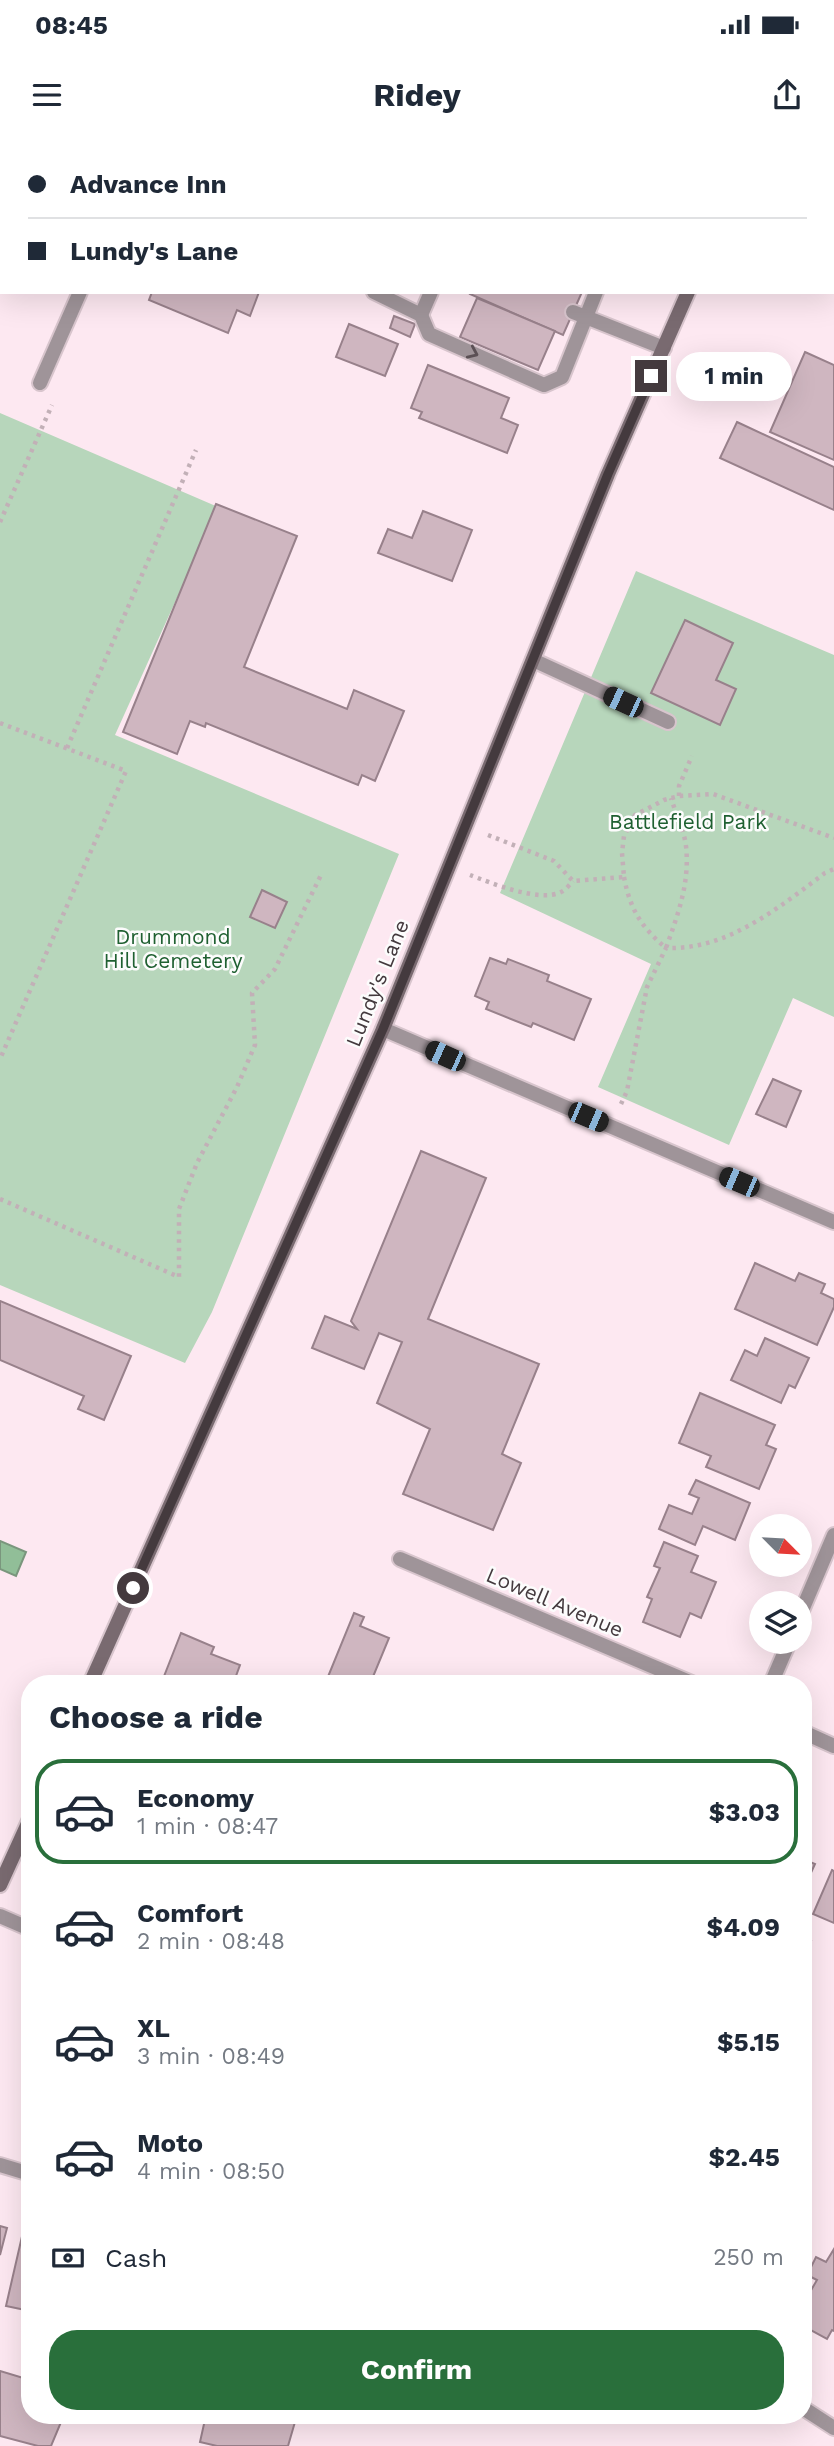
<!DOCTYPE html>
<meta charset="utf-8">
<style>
body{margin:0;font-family:"Work Sans",sans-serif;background:#f6f6f7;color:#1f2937;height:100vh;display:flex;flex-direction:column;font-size:26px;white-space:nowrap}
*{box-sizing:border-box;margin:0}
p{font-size:23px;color:#747a83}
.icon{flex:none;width:38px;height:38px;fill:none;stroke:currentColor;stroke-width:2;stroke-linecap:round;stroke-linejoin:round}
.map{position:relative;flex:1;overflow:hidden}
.details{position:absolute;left:21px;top:1535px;width:791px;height:749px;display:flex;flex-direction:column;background:#fff;border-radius:28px;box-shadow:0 7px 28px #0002}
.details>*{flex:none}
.top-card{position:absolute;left:0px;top:0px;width:835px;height:154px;box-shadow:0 7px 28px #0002;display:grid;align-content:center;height:154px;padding:0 28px;background:#fff}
.needle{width:46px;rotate:114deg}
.fabs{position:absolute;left:749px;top:1374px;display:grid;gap:14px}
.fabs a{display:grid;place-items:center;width:63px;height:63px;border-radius:50%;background:#fff;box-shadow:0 7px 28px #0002;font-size:35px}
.end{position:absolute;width:32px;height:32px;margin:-16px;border:9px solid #443a3e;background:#fff;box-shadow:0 0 0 4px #fff}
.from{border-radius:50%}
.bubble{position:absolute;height:49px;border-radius:24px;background:#fff;box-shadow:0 7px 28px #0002;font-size:23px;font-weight:700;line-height:49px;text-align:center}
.car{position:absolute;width:21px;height:42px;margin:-21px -10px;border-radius:9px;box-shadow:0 0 5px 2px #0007;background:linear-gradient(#222 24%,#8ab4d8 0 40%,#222 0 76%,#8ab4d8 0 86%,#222 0)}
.top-card b{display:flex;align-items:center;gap:24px;height:66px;font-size:26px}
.top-card b+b{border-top:2px solid #e0e1e3}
.top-card i{width:18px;height:18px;background:#1f2937}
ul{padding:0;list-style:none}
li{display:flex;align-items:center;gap:21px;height:105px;margin:0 14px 10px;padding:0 14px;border:4px solid transparent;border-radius:28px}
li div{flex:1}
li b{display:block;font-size:26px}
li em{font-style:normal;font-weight:700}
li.active{border-color:#296f3b}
li>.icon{width:63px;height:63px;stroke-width:1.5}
h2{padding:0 28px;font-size:32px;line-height:84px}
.pay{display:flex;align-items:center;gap:18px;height:77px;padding:0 28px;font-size:26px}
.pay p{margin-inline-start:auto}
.primary-button{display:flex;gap:14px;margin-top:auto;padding:14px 28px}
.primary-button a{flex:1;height:80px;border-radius:28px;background:#296f3b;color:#fff;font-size:28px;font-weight:700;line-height:80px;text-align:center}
.status{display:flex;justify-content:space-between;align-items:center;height:49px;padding:0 35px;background:#fff;direction:ltr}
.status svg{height:19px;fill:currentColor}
header{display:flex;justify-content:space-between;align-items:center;height:91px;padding:0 28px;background:#fff;font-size:32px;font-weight:700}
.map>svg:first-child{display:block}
</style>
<div class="status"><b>08:45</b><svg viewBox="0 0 49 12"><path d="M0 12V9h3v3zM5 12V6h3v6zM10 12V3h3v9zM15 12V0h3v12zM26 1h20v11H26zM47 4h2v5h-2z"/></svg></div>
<header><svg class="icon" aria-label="menu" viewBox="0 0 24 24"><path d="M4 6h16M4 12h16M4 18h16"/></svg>Ridey<svg class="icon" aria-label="share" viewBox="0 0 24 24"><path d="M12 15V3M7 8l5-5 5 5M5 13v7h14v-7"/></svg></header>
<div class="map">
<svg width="834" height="2306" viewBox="0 0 834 2306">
<rect width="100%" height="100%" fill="#fde8f1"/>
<g fill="#b7d6bb">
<path d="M 0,273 L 218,367 L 115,595 L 399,714 L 212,1172 L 185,1223 L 0,1145 Z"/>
<path d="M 636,431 L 834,515 L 834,877 L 793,858 L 729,1005 L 598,947 L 651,824 L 500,753 Z"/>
</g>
<path fill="#91be98" stroke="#7a967d" stroke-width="2" d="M 0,1401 L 26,1412 L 16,1436 L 0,1429 Z"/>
<g fill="#cfb6c0" stroke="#98818b" stroke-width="2">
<path d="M 214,0 L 253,0 L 253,2 Z"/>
<path d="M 0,13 L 2,14 L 2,91 L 0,90 Z"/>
<path d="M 152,152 L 259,152 L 250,176 L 237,170 L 228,193 L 149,160 Z"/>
<path d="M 471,152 L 582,152 L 563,195 L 470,154 Z"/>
<path d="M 477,158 L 555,191 L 538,230 L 460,197 Z"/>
<path d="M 394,176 L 415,184 L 410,197 L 390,188 Z"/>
<path d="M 349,184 L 398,204 L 385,236 L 336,217 Z"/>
<path d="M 805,212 L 834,225 L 834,320 L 770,292 Z"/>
<path d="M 428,225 L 509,258 L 501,278 L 518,285 L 507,313 L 419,278 L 422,272 L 411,268 Z"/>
<path d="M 737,282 L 834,327 L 834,370 L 720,318 Z"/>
<path d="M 216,364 L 297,396 L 244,527 L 347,569 L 354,550 L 404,571 L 375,641 L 362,635 L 358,645 L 206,583 L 205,587 L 190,581 L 177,614 L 123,592 Z"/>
<path d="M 423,371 L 472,390 L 452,441 L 378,413 L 388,389 L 412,398 Z"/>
<path d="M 685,480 L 733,503 L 716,540 L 736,549 L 720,585 L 651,553 Z"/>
<path d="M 262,750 L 287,762 L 275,788 L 250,777 Z"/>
<path d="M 490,818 L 506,824 L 508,819 L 549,835 L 547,841 L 591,859 L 574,900 L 533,883 L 531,887 L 486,869 L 489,862 L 475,856 Z"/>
<path d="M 773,939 L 801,951 L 786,987 L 756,974 Z"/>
<path d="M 421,1011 L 486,1038 L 428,1179 L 539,1224 L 502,1314 L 521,1323 L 493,1390 L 403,1354 L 430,1289 L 377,1263 L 402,1202 L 379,1193 L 364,1229 L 312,1208 L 325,1176 L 357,1189 L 351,1181 Z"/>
<path d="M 755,1123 L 795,1141 L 799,1133 L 825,1144 L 821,1153 L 834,1159 L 834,1167 L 817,1205 L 735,1169 Z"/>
<path d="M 0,1161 L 131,1216 L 104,1280 L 78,1269 L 84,1256 L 0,1220 Z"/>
<path d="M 765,1198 L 809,1218 L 795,1248 L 789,1245 L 781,1263 L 731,1240 L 745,1210 L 757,1216 Z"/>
<path d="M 700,1253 L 775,1285 L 766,1305 L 776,1309 L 759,1349 L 706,1327 L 711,1316 L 679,1303 Z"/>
<path d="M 696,1340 L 750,1363 L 735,1400 L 703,1386 L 695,1405 L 659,1389 L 669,1365 L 692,1374 L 699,1358 L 689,1354 Z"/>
<path d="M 664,1402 L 698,1416 L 691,1432 L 716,1442 L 701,1478 L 690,1473 L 680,1497 L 643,1482 L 652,1459 L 647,1457 L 660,1428 L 654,1426 Z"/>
<path d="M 354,1473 L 364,1477 L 360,1486 L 389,1498 L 370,1544 L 325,1544 Z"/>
<path d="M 181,1493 L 214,1507 L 211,1514 L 240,1525 L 236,1536 L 255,1544 L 161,1544 Z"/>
<path d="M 407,1537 L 421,1544 L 404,1544 Z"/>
<path d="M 803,1719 L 815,1724 L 803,1750 Z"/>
<path d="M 832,1730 L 834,1731 L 834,1783 L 813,1774 Z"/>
<path d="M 803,1797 L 811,1801 L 803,1819 Z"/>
<path d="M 0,2086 L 7,2088 L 0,2115 Z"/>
<path d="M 23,2092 L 30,2094 L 30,2171 L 6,2166 Z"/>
<path d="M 834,2109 L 834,2191 L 832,2190 L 827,2199 L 803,2186 L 803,2164 L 817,2140 L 807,2135 L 816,2117 L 826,2122 Z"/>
<path d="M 0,2231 L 30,2240 L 30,2275 L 64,2275 L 51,2306 L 38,2306 L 0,2296 Z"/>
<path d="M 206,2275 L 297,2275 L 288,2306 L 217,2306 L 200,2302 Z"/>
</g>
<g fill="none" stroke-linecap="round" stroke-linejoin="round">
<defs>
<g id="service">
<path d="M 415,1 L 415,0"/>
<path d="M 506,2 L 507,0"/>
<path d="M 374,152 L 421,175 L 429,194 L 544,245 L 562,237 L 596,152"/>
<path d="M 573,172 L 664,208"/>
<path d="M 421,175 L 431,152"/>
<path d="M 533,520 L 668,582"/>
<path d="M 0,1776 L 30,1789"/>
</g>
<g id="minor">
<path d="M 147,2 L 148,0"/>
<path d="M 40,243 L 80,152"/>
<path d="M 383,889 L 834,1082"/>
<path d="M 400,1419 L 694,1544"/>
<path d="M 800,1475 L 834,1395"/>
<path d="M 771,1544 L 789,1502"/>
<path d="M 803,1592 L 834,1606"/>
</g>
<g id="tertiary">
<path d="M 0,2025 L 30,2034"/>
<path d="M 803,2268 L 834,2288"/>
</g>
<g id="secondary">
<path d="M 731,0 L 735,2"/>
<path d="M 751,2 L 752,0"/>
<path d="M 833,42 L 834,42"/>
<path d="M 90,1544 L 383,889 L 608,334 L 688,152"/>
<path d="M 0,1745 L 30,1679"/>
</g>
</defs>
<use href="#service" stroke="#d8c5cd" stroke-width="18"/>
<use href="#minor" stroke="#d8c5cd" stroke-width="18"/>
<use href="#tertiary" stroke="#d8c5cd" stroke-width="18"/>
<use href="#secondary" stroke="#d8c5cd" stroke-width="18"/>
<g stroke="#c2b0b7" stroke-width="4.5" stroke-dasharray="3.5 5" stroke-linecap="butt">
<path d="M 0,382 L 52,265"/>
<path d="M 0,583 L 126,631 L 0,919"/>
<path d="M 67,608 L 196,310"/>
<path d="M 679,656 L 679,646 L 692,616"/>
<path d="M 488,695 L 554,721 L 573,741 L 624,737 L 622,713 L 624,696 L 635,675 L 664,660 L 679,656 L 713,654 L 834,698"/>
<path d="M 470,735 C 491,743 540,763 561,752 C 566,750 570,744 573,741"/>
<path d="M 624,737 C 630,769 641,787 666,808 C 678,774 690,743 686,706 C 684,690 676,674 671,658"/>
<path d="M 621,964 L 627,951 L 647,847 L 666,808 C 728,810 778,768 825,733 L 834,729"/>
<path d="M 0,1059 L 179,1137 L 179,1069 L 197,1023 L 237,947 L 255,905 L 252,853 L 275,829 L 322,733"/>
</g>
<use href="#service" stroke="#9f9499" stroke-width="14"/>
<use href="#minor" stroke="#9f9499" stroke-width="14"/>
<use href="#tertiary" stroke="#9f9499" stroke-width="14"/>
<use href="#secondary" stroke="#796a70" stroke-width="14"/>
</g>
<defs><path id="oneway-chevron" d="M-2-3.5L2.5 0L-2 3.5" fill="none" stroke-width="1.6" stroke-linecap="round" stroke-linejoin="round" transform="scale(1.75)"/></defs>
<use stroke="#5b5055" href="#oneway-chevron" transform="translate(473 213) rotate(24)"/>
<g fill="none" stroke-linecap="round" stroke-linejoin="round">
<path stroke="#443a3e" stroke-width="9" d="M 133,1448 L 383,889 L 608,334 L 651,236"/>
</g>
<g text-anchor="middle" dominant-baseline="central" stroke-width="5" stroke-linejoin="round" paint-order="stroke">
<g font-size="21" fill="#1f6031" stroke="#fcfcfc">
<text x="688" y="681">Battlefield Park</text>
<text x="173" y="796">Drummond<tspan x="173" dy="24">Hill Cemetery</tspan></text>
</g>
<g font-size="21" fill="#443a3e" stroke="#fcfcfc">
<text transform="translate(377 843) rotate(-68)">Lundy's Lane</text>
<text transform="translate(555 1462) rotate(23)">Lowell Avenue</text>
</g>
</g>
</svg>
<div class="fabs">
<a><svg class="needle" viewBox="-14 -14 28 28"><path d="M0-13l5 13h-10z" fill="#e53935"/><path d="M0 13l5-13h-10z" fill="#747a83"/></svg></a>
<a><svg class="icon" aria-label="layers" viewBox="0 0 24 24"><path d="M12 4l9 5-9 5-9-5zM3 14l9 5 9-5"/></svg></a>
</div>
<i class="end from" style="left:133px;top:1448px"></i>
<i class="end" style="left:651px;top:236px"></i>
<div class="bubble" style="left:676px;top:212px;width:116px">1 min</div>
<i class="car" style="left:623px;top:562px;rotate:295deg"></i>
<i class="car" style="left:445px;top:916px;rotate:294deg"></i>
<i class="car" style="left:588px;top:977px;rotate:113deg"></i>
<i class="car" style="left:739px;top:1042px;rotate:293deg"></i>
<div class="top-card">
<b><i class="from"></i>Advance Inn</b>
<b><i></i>Lundy's Lane</b>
</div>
<section class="details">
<h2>Choose a ride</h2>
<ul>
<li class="active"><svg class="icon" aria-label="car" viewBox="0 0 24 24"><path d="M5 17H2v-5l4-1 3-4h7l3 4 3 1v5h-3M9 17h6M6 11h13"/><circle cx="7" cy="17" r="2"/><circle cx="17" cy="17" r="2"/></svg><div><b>Economy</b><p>1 min · 08:47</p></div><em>$3.03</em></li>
<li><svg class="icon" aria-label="car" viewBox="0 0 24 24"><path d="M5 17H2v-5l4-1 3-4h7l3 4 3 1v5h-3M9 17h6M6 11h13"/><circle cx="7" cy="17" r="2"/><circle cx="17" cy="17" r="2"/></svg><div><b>Comfort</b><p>2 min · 08:48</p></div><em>$4.09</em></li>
<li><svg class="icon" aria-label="car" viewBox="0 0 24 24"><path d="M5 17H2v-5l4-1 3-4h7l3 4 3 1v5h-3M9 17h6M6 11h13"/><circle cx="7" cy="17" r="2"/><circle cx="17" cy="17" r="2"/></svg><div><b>XL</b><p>3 min · 08:49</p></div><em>$5.15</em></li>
<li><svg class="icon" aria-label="car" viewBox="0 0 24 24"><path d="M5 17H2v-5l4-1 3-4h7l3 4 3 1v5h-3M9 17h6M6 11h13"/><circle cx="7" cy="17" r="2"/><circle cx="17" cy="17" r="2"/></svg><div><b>Moto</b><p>4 min · 08:50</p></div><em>$2.45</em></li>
</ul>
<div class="pay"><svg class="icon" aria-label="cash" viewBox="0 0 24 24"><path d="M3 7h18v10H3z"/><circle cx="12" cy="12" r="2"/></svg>Cash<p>250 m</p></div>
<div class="primary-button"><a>Confirm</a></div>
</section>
</div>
